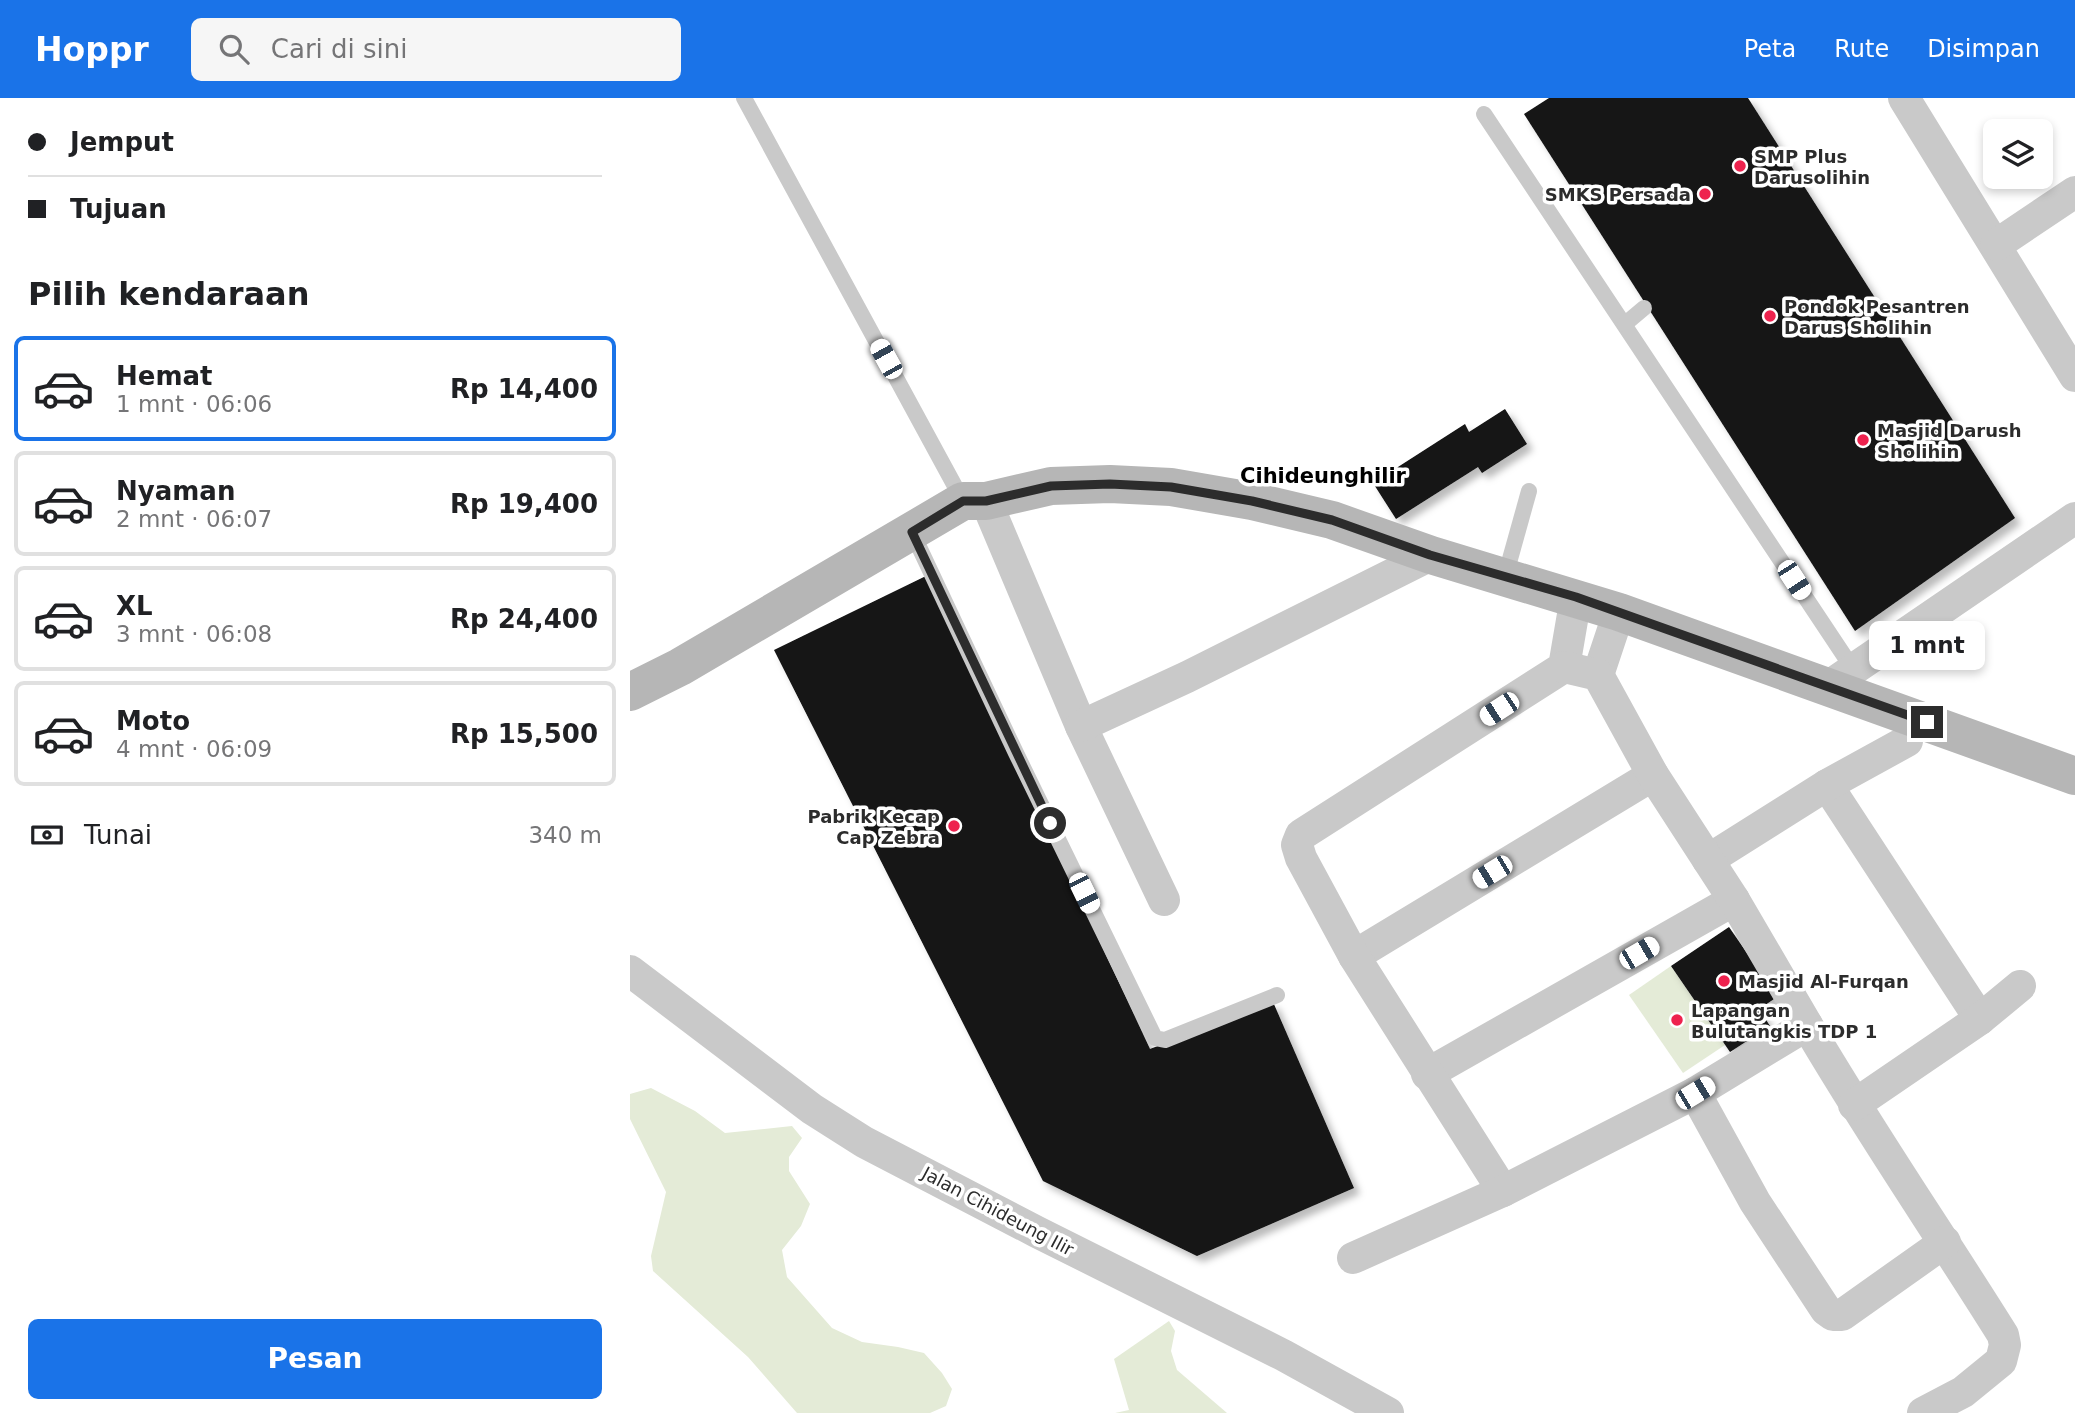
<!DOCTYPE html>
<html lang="id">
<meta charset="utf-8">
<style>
body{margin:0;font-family:"DejaVu Sans",sans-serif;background:#f6f6f6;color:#202124;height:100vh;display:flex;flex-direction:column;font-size:26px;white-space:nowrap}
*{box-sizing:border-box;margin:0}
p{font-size:23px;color:#757577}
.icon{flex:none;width:38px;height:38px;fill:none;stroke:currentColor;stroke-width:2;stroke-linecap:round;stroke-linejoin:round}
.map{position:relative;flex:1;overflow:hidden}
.sheet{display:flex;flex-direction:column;background:#fff;width:630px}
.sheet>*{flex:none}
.top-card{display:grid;align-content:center;height:154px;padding:0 28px;background:#fff}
.controls{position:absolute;left:1353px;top:21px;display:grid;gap:14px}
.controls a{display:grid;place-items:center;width:70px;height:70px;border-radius:10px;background:#fff;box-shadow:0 4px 10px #0003;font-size:35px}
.end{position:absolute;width:32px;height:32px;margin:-16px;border:9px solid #2c2c2c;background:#fff;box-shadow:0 0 0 4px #fff}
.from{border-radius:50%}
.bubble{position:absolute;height:49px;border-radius:10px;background:#fff;box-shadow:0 4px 10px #0003;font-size:23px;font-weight:600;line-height:49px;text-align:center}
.car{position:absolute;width:21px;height:42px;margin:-21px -10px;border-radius:9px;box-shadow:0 0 5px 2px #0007;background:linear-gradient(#fff 24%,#345 0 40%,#fff 0 76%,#345 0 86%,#fff 0)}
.top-card b{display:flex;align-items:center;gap:24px;height:66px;font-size:26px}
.top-card b+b{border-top:2px solid #e0e0e0}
.top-card i{width:18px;height:18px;background:#202124}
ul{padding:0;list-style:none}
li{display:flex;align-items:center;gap:21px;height:105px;margin:0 14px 10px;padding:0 14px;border:4px solid #e0e0e0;border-radius:10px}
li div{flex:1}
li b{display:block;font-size:26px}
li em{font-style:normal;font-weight:600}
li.active{border-color:#1a73e8}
li>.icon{width:63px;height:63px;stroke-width:1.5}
h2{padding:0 28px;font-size:32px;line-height:84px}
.pay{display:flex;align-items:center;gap:18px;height:77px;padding:0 28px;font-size:26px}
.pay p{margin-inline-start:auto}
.button{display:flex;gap:14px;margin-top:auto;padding:14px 28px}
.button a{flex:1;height:80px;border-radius:10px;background:#1a73e8;color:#fff;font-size:28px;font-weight:600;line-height:80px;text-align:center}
header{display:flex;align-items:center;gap:42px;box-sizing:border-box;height:98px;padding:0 35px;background:#1a73e8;color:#fff}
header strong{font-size:33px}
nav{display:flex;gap:38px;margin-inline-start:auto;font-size:24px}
.search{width:490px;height:63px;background:#f6f6f6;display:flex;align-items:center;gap:18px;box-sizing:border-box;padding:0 24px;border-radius:10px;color:#757577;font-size:26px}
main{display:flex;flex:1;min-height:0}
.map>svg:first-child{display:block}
</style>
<header>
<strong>Hoppr</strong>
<div class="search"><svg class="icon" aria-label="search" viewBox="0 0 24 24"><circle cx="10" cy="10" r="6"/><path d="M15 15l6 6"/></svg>Cari di sini</div>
<nav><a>Peta</a><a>Rute</a><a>Disimpan</a></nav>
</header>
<main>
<section class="sheet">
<div class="top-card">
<b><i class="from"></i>Jemput</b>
<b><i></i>Tujuan</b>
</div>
<h2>Pilih kendaraan</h2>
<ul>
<li class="active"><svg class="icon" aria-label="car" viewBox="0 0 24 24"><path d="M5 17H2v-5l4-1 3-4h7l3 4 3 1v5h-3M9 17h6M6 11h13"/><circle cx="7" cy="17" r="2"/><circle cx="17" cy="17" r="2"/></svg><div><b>Hemat</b><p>1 mnt · 06:06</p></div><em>Rp 14,400</em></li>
<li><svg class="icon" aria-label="car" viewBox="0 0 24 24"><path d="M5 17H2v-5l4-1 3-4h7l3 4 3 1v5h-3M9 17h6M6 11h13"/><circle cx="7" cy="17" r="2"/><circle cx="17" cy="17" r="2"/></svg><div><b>Nyaman</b><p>2 mnt · 06:07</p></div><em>Rp 19,400</em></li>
<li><svg class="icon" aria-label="car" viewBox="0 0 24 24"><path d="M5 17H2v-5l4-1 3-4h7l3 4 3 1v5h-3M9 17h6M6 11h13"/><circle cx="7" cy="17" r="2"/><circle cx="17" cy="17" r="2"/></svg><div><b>XL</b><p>3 mnt · 06:08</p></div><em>Rp 24,400</em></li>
<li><svg class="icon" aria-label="car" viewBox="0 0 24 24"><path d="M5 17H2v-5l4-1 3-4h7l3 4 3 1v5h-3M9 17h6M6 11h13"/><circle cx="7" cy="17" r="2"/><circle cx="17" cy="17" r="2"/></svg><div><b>Moto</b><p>4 mnt · 06:09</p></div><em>Rp 15,500</em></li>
</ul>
<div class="pay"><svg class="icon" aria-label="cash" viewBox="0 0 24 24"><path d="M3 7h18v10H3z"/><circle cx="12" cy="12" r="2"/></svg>Tunai<p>340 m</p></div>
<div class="button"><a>Pesan</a></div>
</section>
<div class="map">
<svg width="1445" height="1315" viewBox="0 0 1445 1315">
<defs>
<filter id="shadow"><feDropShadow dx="6" dy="6" stdDeviation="3.5" flood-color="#0004"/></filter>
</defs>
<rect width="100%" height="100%" fill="#fff"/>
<g fill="#e4ebd7">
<path d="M 1041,868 L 1095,947 L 1053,975 L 999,897 Z"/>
<path d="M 21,990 L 65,1013 L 95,1035 L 162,1028 L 172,1040 L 159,1059 L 159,1073 L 180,1106 L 171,1128 L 152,1152 L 157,1179 L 202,1230 L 232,1244 L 268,1249 L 294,1255 L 312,1275 L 322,1291 L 316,1308 L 300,1315 L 167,1315 L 118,1259 L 23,1173 L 21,1158 L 36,1094 L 0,1021 L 0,996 Z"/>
<path d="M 539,1223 L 545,1233 L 541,1253 L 547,1272 L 597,1315 L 485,1315 L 499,1312 L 484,1261 Z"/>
</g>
<g fill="#131313" filter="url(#shadow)">
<path d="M 919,0 L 1118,0 L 1385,420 L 1225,533 L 894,16 Z"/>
<path d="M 875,311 L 897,346 L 852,375 L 848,369 L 766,421 L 743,385 L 835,326 L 839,334 Z"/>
<path d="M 298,477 L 520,951 L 643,904 L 724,1090 L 567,1158 L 413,1083 L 144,552 Z"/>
<path d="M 1099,829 L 1147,899 L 1129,911 L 1140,928 L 1100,954 L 1041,868 Z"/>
</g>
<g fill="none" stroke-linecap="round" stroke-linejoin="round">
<g stroke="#c9c9c9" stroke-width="16">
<path d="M 114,0 L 333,403"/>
<path d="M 854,16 L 1223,571"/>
<path d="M 995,226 L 1014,210"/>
<path d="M 282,434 L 386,655 L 525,940 L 535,942 L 647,897"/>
<path d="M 875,479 L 899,393"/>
</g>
<g stroke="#c9c9c9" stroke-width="32">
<path d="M 1274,0 L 1445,278"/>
<path d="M 1366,147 L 1445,94"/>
<path d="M 356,403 L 451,628 L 534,802"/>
<path d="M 968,577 L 989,514"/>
<path d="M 1199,588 L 1445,420"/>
<path d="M 451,628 L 557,579 L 801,457"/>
<path d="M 1197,687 L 1350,921"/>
<path d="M 1078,762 L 1197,687 L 1277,643"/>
<path d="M 724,858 L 1023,677"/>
<path d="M 0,873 L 182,1011 L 234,1044 L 407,1134 L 653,1257 L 758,1315"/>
<path d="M 1177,927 C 1239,1033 1308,1133 1373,1237 L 1375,1247 L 1371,1263 L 1333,1294 L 1293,1315"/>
<path d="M 797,976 L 1104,802"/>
<path d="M 1065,995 L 1125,1104 L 1196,1212 L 1203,1217 L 1212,1217 L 1315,1144"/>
<path d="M 1224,1007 L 1350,921 L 1390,888"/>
<path d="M 873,1093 L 724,858 L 671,760 L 667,747 L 671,737 L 934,569 L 946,499"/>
<path d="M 723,1160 L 873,1093 L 1065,995 L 1177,927 L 1104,802 L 1023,677 L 968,577 L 934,569"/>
</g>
<path stroke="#b6b6b6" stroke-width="38" d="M 0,594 L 50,569 L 333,403 L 356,403 L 421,388 L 480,386 L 541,389 L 622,403 L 702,422 L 801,457 L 989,514 L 1445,678"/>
</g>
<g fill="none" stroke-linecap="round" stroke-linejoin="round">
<path stroke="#2c2c2c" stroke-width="9" d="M 420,725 L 282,434 L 333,403 L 356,403 L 421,388 L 480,386 L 541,389 L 622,403 L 702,422 L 800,457 L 946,499 L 1297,624"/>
</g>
<g fill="#ee224e" stroke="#fff" stroke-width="2.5">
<circle cx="1110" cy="68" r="7"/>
<circle cx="1075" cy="96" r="7"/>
<circle cx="1140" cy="218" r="7"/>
<circle cx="1233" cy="342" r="7"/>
<circle cx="324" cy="728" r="7"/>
<circle cx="1094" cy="883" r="7"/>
<circle cx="1047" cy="922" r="7"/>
</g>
<g text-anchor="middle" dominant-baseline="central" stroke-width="7" stroke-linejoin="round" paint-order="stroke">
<g font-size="18" font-weight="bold" fill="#2c2c2c" stroke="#fff" text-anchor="start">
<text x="1124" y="58">SMP Plus<tspan x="1124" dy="21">Darusolihin</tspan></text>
<text x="1061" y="96" text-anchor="end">SMKS Persada</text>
<text x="1154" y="208">Pondok Pesantren<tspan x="1154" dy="21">Darus Sholihin</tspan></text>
<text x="1247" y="332">Masjid Darush<tspan x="1247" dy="21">Sholihin</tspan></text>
<text x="310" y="718" text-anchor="end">Pabrik Kecap<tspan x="310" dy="21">Cap Zebra</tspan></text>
<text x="1108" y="883">Masjid Al-Furqan</text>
<text x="1061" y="912">Lapangan<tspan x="1061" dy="21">Bulutangkis TDP 1</tspan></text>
</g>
<g font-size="18" fill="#2c2c2c" stroke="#fff">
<text transform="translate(368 1113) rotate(28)">Jalan Cihideung Ilir</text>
</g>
<g font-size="21" font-weight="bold" fill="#000" stroke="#fff">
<text x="693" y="378">Cihideunghilir</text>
</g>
</g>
</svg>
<div class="controls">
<a><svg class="icon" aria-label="layers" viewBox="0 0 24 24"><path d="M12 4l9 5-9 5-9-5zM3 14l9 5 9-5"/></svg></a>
</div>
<i class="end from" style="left:420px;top:725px"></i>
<i class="end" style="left:1297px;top:624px"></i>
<div class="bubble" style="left:1239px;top:523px;width:116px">1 mnt</div>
<i class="car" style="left:256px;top:261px;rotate:331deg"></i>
<i class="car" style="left:1164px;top:482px;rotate:147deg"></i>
<i class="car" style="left:869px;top:611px;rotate:237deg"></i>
<i class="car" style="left:862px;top:774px;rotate:239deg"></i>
<i class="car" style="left:454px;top:795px;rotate:154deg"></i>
<i class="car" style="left:1009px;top:855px;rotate:60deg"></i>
<i class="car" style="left:1065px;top:995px;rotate:59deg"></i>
</div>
</main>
